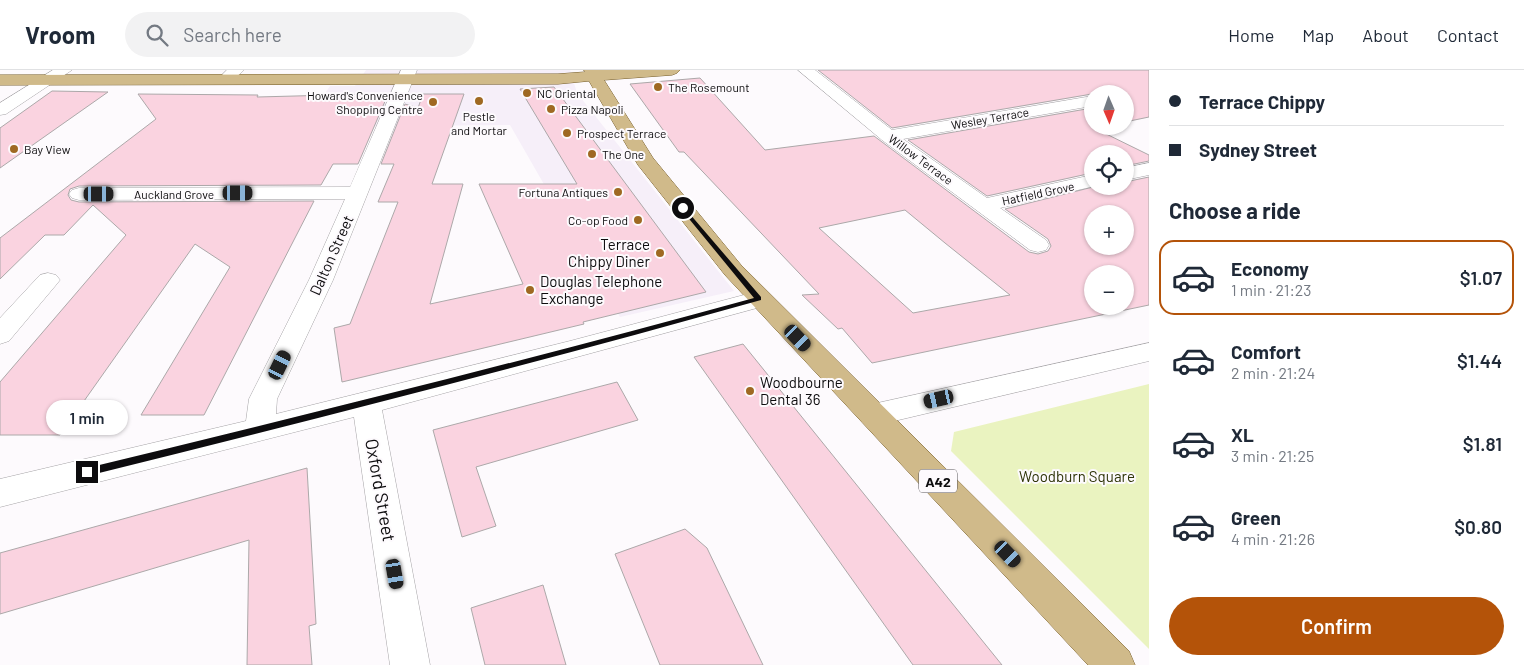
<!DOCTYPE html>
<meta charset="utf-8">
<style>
body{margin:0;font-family:Barlow,sans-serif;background:#f2f2f3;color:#1f2937;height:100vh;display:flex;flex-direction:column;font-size:19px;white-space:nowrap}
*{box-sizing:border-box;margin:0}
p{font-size:16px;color:#747a83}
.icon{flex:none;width:28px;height:28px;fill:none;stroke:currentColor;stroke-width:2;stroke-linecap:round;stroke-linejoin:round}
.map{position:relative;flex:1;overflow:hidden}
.panel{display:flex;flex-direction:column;background:#fff;width:375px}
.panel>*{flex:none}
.hud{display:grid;align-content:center;height:110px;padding:0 20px;background:#fff}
.needle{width:32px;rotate:178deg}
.controls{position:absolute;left:1084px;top:15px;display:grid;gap:10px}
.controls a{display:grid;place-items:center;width:50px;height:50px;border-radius:50%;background:#fff;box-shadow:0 1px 4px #0004;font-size:25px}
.end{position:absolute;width:22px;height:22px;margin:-11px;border:6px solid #0d0c0e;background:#fff;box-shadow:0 0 0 2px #fff}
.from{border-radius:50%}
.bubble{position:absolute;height:35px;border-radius:18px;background:#fff;box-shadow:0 1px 4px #0004;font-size:16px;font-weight:600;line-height:35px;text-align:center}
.car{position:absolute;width:15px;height:30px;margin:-15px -8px;border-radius:6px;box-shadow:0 0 4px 1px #0007;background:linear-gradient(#222 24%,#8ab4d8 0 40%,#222 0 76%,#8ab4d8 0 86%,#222 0)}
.hud b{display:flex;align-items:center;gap:18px;height:48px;font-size:19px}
.hud b+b{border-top:1px solid #e0e1e3}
.hud i{width:12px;height:12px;background:#1f2937}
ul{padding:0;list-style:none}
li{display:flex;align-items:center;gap:15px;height:75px;margin:0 10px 8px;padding:0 10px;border:2px solid transparent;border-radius:15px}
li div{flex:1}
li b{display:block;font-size:19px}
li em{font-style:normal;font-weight:600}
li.active{border-color:#b45309}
li>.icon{width:45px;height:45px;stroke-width:1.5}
h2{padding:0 20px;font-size:22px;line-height:60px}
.action{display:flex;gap:10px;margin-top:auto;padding:10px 20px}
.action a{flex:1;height:58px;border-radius:30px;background:#b45309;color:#fff;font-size:20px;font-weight:600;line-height:58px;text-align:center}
header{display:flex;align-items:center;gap:30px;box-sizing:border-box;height:70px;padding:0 25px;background:#fff;border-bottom:1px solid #e0e1e3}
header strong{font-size:24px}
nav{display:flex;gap:28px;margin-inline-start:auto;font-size:18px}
.search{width:350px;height:45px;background:#f2f2f3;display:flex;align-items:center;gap:12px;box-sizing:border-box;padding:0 18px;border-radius:28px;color:#747a83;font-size:19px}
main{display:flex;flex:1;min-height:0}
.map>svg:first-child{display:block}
</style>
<header>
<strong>Vroom</strong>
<div class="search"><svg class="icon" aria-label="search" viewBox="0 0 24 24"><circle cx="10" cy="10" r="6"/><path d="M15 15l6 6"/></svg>Search here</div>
<nav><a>Home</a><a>Map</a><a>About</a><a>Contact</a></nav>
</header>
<main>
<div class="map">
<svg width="1149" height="595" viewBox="0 0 1149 595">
<rect width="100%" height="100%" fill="#fdfafd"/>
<path fill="#f6eff9" d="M 366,0 L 570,0 L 577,23 L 734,221 L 620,247 L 510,55 L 302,57 L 330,16 L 355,16 Z"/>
<path fill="#eaf3c0" d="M 1149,314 L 1149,579 L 951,381 L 954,362 Z"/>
<g fill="#fad3e0" stroke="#aca8a9" fill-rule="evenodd">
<path d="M 818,0 L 1149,0 L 1149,47 L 1125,52 L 1125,24 L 1092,24 L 892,58 Z"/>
<path d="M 700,8 L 765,80 L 874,66 L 1029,182 L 1038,184 L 1048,181 L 1051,176 L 1048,169 L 1005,139 L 1097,116 L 1125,116 L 1125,112 L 1149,107 L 1149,235 L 872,293 L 842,258 L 838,259 L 802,225 L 819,224 L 684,82 L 679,82 L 630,14 ZM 905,140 L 945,173 L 1010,225 L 913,243 L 819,158 ZM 1092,144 L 1125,144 L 1125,176 L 1092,176 ZM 1092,204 L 1125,204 L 1125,236 L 1092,236 Z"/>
<path d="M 554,17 L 706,222 L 583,252 L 584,254 L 342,312 L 334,258 L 350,254 L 398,132 L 378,132 L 394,94 L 381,94 L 405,34 L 418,38 L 423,24 L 464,24 L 432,114 L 463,114 L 430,234 L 523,214 L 479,114 L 577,114 L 520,19 Z"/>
<path d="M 52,21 L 108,22 L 0,98 L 0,58 Z"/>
<path d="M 138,24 L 258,25 L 257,27 L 371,24 L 386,29 L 358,94 L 333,94 L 321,115 L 79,116 L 70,119 L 68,125 L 71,130 L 79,132 L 314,131 L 204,345 L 141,345 L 230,197 L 195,174 L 60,365 L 0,365 L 0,312 L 126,165 L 93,135 L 64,165 L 45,165 L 0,209 L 0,168 L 156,49 Z"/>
<path d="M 1092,38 L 1092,56 L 1101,56 L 1094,58 L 1149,85 L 1149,91 L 1125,96 L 1125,84 L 1092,84 L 1092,103 L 987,126 L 908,70 Z"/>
<path d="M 743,274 L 889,455 L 1002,595 L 913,595 L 694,287 Z"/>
<path d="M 617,312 L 638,350 L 476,397 L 496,456 L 462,467 L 433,360 Z"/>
<path d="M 307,398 L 316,554 L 309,556 L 312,595 L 247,595 L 249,470 L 0,544 L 0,483 Z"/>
<path d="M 685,459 L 707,478 L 763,595 L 660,595 L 615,484 Z"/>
<path d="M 543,515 L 566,595 L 485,595 L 471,538 Z"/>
</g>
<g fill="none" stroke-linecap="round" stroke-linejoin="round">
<defs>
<g id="minor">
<path d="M 53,0 L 72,0 L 6,44 L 0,45 L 0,33 Z"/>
<path d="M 227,0 L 244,0 L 230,13 L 220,13 L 217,10 Z"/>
<path d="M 401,0 L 417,0 L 333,210 L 277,329 L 276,344 L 570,271 L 759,221 L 768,223 L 771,229 L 768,235 L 382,340 L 430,595 L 390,595 L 354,347 L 0,437 L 0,409 L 246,351 L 249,329 L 309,210 L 345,129 L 79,130 L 72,128 L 69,124 L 72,120 L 79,118 L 350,117 Z"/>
<path d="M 798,0 L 815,0 L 892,60 L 1092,26 L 1092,36 L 903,69 L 987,128 L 1092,105 L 1092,116 L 1095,116 L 1000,138 L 1046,170 L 1049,175 L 1046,180 L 1038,182 L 1030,180 L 882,70 Z"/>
<path d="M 1149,93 L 1149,105 L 1125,110 L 1125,98 Z"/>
<path d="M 48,203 L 56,205 L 60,210 L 56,215 L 9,271 L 0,274 L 0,248 L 40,205 Z"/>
<path d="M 1149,273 L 1149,291 L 873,356 L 863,353 L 858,345 L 863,337 L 873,334 Z"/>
</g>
<path id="major" d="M 584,0 L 680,0 L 677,3 L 672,5 L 604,10 L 653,88 L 741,195 L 1129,581 L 1135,595 L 1088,595 L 725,205 L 638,95 L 589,11 L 558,14 L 0,15 L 0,5 L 558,4 L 585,2 Z"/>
</defs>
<use href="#minor" stroke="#a5a3a6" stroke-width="1"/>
<use href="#major" stroke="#775f2c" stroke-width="1"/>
<use href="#minor" fill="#fff" fill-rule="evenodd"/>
<use href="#major" fill="#d0ba8a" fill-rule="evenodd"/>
</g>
<path fill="#0d0c0e" d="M 683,136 L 761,227 L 761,230 C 537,293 312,350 87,406 L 82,402 L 87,398 C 310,344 532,289 754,228 L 681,139 Z"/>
<g fill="#9f6922" stroke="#fdfafd" stroke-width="2">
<circle cx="658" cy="17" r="5"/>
<circle cx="527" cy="23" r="5"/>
<circle cx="479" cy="31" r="5"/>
<circle cx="433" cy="32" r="5"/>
<circle cx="551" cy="39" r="5"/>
<circle cx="567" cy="63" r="5"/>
<circle cx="14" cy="79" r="5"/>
<circle cx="592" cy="84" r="5"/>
<circle cx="618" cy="122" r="5"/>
<circle cx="638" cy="150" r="5"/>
<circle cx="660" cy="183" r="5"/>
<circle cx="530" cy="220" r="5"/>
<circle cx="750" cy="321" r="5"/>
</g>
<g text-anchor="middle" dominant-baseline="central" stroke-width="4" stroke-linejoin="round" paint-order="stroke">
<g font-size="12" fill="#0d0c0e" stroke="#fdfafd" text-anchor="start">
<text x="668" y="17">The Rosemount</text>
<text x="537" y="23">NC Oriental</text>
<text x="423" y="25" text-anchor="end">Howard's Convenience<tspan x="423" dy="14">Shopping Centre</tspan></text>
<text x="561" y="39">Pizza Napoli</text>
<text x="479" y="46" text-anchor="middle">Pestle<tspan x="479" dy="14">and Mortar</tspan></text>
<text x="577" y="63">Prospect Terrace</text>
<text x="24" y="79">Bay View</text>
<text x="602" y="84">The One</text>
<text x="608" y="122" text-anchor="end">Fortuna Antiques</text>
<text x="628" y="150" text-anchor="end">Co-op Food</text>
</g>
<g font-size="12" fill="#0d0c0e" stroke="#fdfafd">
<text transform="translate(990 48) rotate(-10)">Wesley Terrace</text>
<text transform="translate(921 89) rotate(36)">Willow Terrace</text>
<text transform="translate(1038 123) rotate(-12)">Hatfield Grove</text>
<text x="174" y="124">Auckland Grove</text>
</g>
<rect fill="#fdfafd" stroke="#555356" stroke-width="1" x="919" y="399.5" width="38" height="23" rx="4"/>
<g font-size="14" font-weight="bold" fill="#0d0c0e">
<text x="938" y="411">A42</text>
</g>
<g font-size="15" fill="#0d0c0e" stroke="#fdfafd" text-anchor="start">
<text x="650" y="174" text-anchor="end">Terrace<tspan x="650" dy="17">Chippy Diner</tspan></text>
<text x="540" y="211">Douglas Telephone<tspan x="540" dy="17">Exchange</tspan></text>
<text x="760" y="312">Woodbourne<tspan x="760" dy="17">Dental 36</tspan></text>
</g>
<g font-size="15" fill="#0d0c0e" stroke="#fdfafd">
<text transform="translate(331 185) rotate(-66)">Dalton Street</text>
</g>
<g font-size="15" fill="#2e3407" stroke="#fdfafd">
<text x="1077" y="406">Woodburn Square</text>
</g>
<g font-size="18" fill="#0d0c0e" stroke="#fdfafd">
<text transform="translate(381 420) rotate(80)">Oxford Street</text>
</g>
</g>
</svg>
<div class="controls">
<a><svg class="needle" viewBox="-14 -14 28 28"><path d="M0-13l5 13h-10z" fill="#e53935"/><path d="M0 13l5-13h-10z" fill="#747a83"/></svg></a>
<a><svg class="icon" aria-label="locate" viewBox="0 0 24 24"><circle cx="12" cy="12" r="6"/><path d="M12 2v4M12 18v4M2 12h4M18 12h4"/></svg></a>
<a>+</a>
<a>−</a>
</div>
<i class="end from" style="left:683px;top:138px"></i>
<i class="end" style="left:87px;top:402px"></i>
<div class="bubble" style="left:46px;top:330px;width:82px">1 min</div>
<i class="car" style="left:238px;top:123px;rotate:90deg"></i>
<i class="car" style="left:99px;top:124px;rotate:90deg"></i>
<i class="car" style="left:798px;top:268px;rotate:136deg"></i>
<i class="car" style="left:280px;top:295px;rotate:26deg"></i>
<i class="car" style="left:939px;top:329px;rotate:257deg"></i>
<i class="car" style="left:1008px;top:484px;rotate:136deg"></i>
<i class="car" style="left:395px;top:504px;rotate:170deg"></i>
</div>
<section class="panel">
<div class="hud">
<b><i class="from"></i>Terrace Chippy</b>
<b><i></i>Sydney Street</b>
</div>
<h2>Choose a ride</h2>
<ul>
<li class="active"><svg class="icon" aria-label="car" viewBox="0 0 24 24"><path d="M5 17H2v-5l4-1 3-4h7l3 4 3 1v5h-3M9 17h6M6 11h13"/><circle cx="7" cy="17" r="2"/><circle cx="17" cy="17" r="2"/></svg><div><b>Economy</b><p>1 min · 21:23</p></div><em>$1.07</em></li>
<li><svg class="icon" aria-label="car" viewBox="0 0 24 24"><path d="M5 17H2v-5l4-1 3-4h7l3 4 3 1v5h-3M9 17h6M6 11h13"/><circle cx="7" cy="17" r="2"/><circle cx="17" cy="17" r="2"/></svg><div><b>Comfort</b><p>2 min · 21:24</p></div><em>$1.44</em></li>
<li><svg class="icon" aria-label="car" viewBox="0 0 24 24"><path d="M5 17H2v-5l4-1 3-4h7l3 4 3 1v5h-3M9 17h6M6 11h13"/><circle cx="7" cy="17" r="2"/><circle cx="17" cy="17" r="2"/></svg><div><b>XL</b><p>3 min · 21:25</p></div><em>$1.81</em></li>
<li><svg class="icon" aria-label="car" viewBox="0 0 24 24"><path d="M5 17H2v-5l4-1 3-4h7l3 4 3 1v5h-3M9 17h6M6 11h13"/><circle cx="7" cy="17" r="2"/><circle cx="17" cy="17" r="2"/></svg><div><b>Green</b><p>4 min · 21:26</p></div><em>$0.80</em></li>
</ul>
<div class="action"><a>Confirm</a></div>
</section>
</main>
